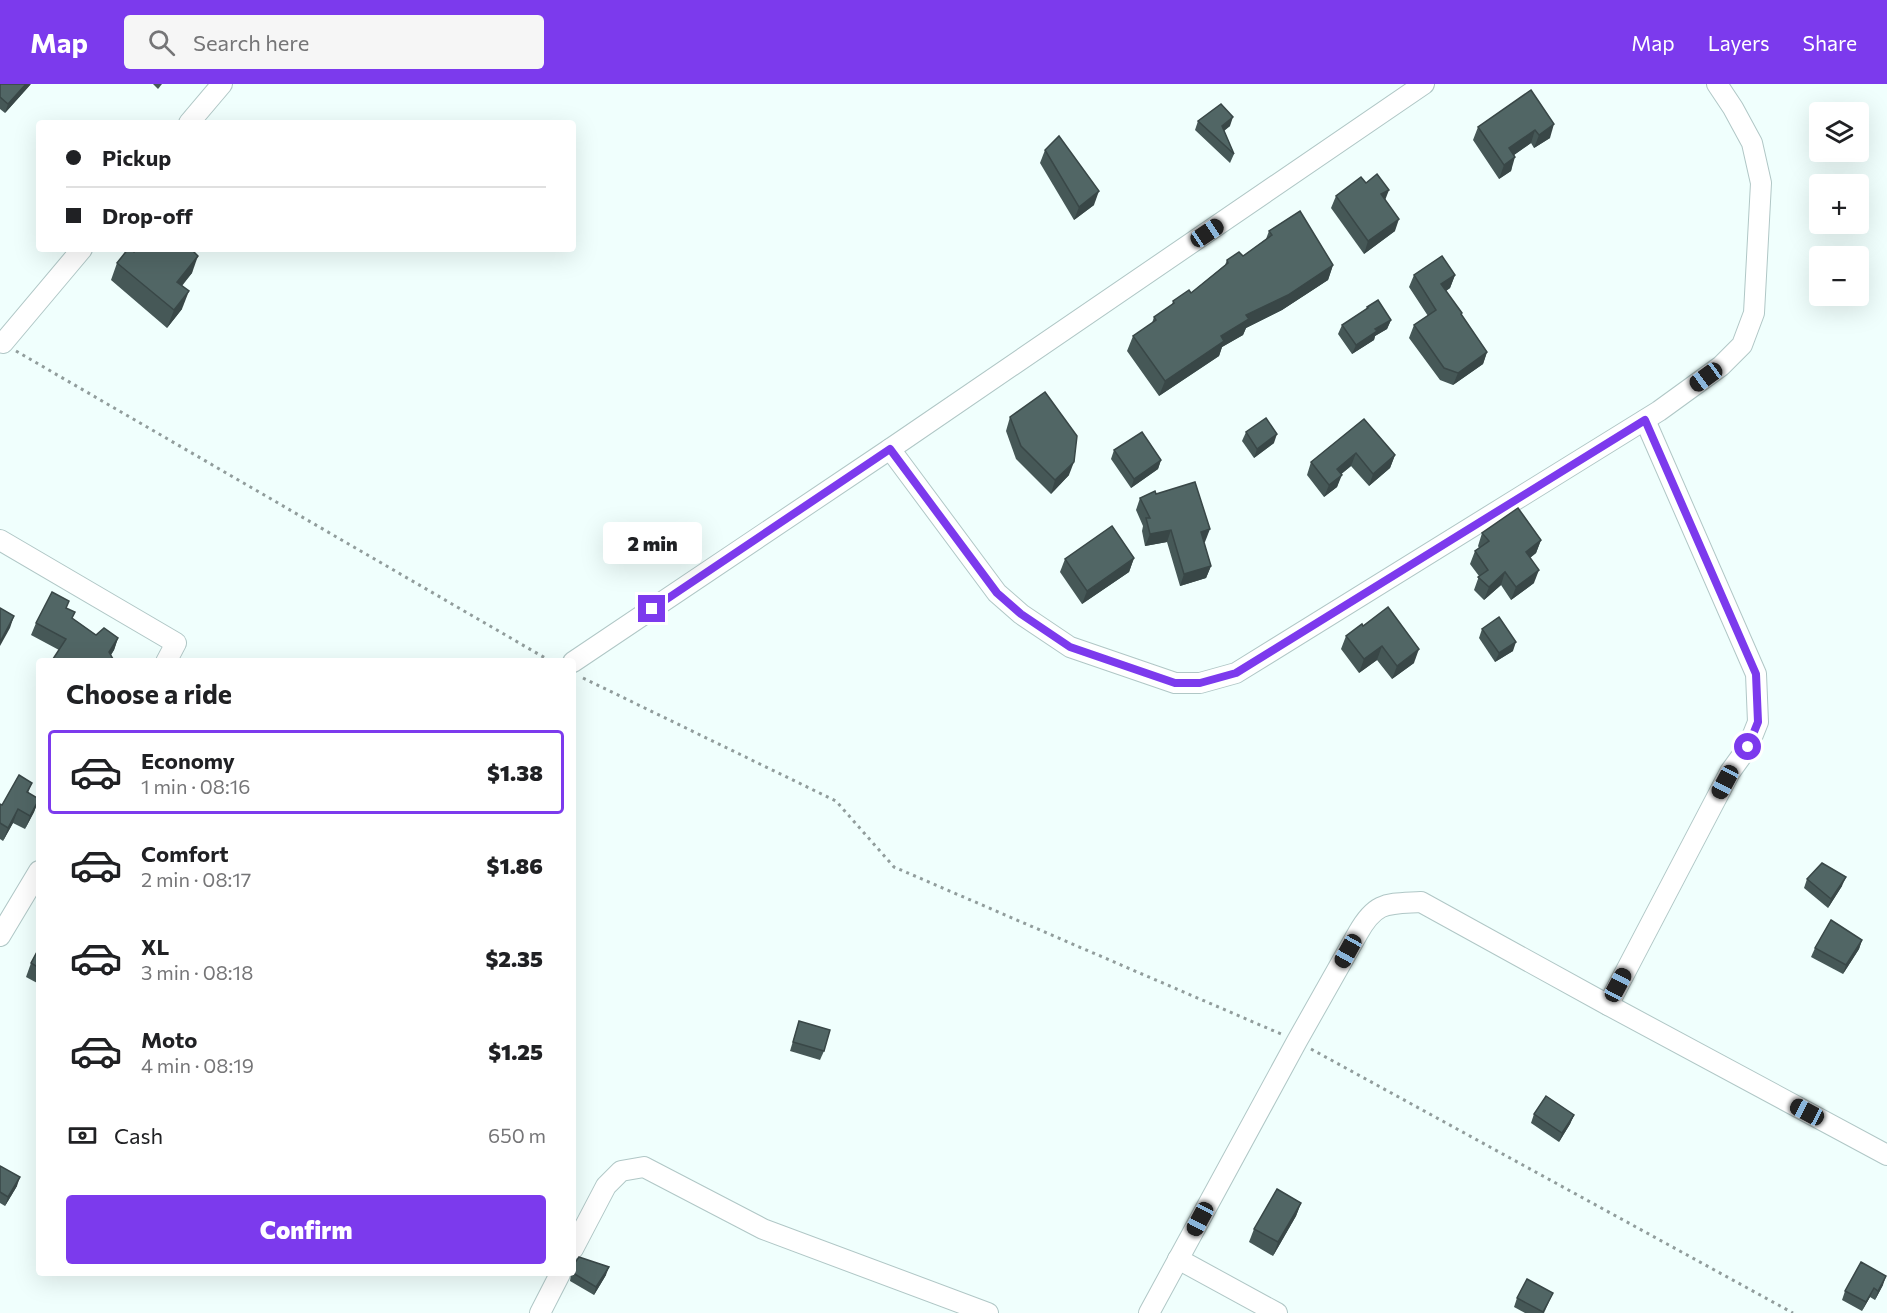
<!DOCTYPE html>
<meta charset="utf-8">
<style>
body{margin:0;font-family:Commissioner,sans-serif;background:#f6f6f6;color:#202124;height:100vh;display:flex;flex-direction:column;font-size:22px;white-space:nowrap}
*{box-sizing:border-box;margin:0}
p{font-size:20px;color:#757577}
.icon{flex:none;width:33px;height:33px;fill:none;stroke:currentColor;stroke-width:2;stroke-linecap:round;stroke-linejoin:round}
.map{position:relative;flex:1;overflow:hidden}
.sheet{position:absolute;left:36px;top:574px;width:540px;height:618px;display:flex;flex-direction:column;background:#fff;border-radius:6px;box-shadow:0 6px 24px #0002}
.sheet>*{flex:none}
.hud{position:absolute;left:36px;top:36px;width:540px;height:132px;border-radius:6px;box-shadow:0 6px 24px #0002;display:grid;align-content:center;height:132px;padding:0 30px;background:#fff}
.tools{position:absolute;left:1809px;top:18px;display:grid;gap:12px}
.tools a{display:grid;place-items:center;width:60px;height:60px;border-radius:6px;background:#fff;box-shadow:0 6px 24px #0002;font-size:30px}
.end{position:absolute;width:27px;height:27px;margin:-14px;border:8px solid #7c3aed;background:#fff;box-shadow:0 0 0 3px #fff}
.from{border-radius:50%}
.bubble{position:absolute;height:42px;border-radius:6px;background:#fff;box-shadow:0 6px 24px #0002;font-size:20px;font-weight:800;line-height:42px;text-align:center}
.car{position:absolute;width:18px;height:36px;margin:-18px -9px;border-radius:8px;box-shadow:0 0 4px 2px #0007;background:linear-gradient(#222 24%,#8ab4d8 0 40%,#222 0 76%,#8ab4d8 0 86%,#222 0)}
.hud b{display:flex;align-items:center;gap:21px;height:57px;font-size:22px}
.hud b+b{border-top:2px solid #e0e0e0}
.hud i{width:15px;height:15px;background:#202124}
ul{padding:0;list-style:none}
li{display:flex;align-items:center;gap:18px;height:84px;margin:0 12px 9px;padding:0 18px;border:3px solid transparent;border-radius:6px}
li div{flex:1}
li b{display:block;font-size:22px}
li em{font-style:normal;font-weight:800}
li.current{border-color:#7c3aed}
li>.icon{width:54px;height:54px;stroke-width:1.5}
h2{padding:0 30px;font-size:27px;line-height:72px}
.pay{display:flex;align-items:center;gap:15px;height:66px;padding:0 30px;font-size:22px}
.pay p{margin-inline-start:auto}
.primary-button{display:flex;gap:12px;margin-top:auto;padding:12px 30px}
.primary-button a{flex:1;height:69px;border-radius:6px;background:#7c3aed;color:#fff;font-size:24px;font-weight:800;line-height:69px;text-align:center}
header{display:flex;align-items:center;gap:36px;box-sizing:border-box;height:84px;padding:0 30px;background:#7c3aed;color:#fff}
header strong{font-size:28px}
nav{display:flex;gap:33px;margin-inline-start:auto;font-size:21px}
.search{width:420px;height:54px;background:#f6f6f6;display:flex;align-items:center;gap:15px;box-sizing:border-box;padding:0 21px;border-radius:6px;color:#757577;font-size:22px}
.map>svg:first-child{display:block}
</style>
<header>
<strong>Map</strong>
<div class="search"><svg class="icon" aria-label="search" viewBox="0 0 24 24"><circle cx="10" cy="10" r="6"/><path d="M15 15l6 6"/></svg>Search here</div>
<nav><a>Map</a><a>Layers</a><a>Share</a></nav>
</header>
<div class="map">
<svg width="1887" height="1229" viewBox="0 0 1887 1229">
<rect width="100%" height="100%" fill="#f0fffd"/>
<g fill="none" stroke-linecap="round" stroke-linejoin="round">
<defs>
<g id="street">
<path d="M 189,39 L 222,0"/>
<path d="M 3,259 L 82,165"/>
<path d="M 890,365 L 997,509 L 1021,530 L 1070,563 L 1175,599 L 1200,599 L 1236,589 L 1659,327 L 1721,282 L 1742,261 L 1754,229 L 1761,99 L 1752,59 L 1733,24 L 1717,0"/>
<path d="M 0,456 L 176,559 L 166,578"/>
<path d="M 573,578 L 890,365 L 1424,0"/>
<path d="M 0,852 L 39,787"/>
<path d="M 1608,921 L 1730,688 L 1748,663 L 1758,638 L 1756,590 L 1645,336"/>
<path d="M 573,1165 L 606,1102 L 621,1087 L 644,1083 L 763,1145 L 988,1229"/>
<path d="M 1178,1175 L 1277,1229"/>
<path d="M 540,1229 L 560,1190"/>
<path d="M 1149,1229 L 1297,957 L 1358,849 C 1376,817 1387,820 1421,818 L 1608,921 L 1887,1071"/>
</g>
</defs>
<use href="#street" stroke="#b0c7c6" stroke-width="22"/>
<g stroke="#919d9c" stroke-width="3" stroke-dasharray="3 4.5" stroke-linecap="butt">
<path d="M 16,267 L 552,578"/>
<path d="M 583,594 L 836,717 L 894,783 L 1281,950"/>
<path d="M 1311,965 L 1793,1229"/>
</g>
<use href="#street" stroke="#fff" stroke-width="20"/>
</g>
<g fill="#465857">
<path d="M 0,0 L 30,1 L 5,29 L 0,25 Z"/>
<path d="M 153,0 L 162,0 L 158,5 Z"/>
<path d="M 1531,6 L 1550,54 L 1534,64 L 1531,59 L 1514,71 L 1511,87 L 1499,95 L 1473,56 L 1478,43 Z"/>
<path d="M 1198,37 L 1230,42 L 1224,47 L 1234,70 L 1230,79 L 1195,46 Z"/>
<path d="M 1045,66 L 1094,121 L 1074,136 L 1040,79 Z"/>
<path d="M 1366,99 L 1385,116 L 1395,147 L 1364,170 L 1331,124 L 1336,112 Z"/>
<path d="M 1269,147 L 1333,181 L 1328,196 L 1282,226 L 1246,244 L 1243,251 L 1222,263 L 1219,272 L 1159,312 L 1127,267 L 1133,252 L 1152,239 L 1154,233 L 1172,221 L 1173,217 L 1191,209 L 1225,181 L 1227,176 L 1243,172 L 1266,155 Z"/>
<path d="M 134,168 L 195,169 L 192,189 L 182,202 L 182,225 L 167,244 L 111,196 L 117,179 Z"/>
<path d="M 1414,191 L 1455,191 L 1450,204 L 1446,207 L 1461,231 L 1487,268 L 1483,280 L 1453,301 L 1440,296 L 1409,254 L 1414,241 L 1428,232 L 1409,203 Z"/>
<path d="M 1367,223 L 1391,236 L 1387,245 L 1375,252 L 1374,256 L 1352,270 L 1338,250 L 1342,241 L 1366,225 Z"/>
<path d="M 1010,333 L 1069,391 L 1051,410 L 1016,375 L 1006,347 Z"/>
<path d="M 1364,335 L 1395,371 L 1390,384 L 1369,402 L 1351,382 L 1341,390 L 1337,403 L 1324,413 L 1307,391 L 1311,378 Z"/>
<path d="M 1246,348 L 1274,359 L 1254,374 L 1242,357 Z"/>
<path d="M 1114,366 L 1161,376 L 1158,385 L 1131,404 L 1111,375 Z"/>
<path d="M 1140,414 L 1205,458 L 1204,458 L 1211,482 L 1206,494 L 1180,502 L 1167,458 L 1145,462 L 1142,447 L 1143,442 L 1136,426 Z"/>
<path d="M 1482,449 L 1541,456 L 1536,469 L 1530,474 L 1534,499 L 1511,516 L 1501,501 L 1484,516 L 1474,506 L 1479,492 L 1470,480 L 1475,467 L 1479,464 L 1478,462 Z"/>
<path d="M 1134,474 L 1129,488 L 1082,520 L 1060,488 L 1065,475 Z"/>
<path d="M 66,524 L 72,534 L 96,551 L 118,554 L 114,566 L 111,571 L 59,566 L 31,551 L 36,539 Z"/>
<path d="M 1363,542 L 1414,579 L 1392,595 L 1377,576 L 1359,589 L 1341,565 L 1346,552 Z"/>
<path d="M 1482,545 L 1513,567 L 1495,578 L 1479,554 Z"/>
<path d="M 32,699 L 28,709 L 39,715 L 34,728 L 25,745 L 13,739 L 3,757 L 0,755 L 0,720 L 2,721 Z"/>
<path d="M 1807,795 L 1842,802 L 1828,824 L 1804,804 Z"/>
<path d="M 1862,856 L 1859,865 L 1843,890 L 1811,873 L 1815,864 Z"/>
<path d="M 39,864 L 39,900 L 26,893 L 31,879 Z"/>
<path d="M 799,937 L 824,967 L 820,976 L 790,967 Z"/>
<path d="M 1534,1030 L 1574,1031 L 1570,1040 L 1559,1058 L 1531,1039 Z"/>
<path d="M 0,1082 L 17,1102 L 5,1122 L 0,1119 Z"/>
<path d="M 1301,1119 L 1296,1132 L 1273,1172 L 1249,1158 L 1254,1145 Z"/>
<path d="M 574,1180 L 606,1191 L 594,1211 L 570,1197 L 571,1190 L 573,1190 L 573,1184 Z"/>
<path d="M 1883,1201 L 1875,1216 L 1870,1213 L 1862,1227 L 1842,1216 L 1845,1207 Z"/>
<path d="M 1553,1209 L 1544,1229 L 1525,1229 L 1514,1223 L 1517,1214 Z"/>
</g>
<g fill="#394747">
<path d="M 26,0 L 31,0 L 5,29 L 8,20 Z"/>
<path d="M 1233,33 L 1230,42 L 1218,51 L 1222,42 Z"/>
<path d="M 1554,40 L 1550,54 L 1534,64 L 1539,51 Z"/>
<path d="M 1535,46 L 1531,59 L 1504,78 L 1509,64 Z"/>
<path d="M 1515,73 L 1511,87 L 1499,95 L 1504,81 Z"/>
<path d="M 1389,106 L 1384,119 L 1381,110 Z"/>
<path d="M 1099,107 L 1094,121 L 1074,136 L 1079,123 Z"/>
<path d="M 1399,135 L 1395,147 L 1364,170 L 1368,157 Z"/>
<path d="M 198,172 L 192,189 L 170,215 L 177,198 Z"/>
<path d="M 1333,181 L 1328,196 L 1282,226 L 1246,244 L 1243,251 L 1222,263 L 1219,272 L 1159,312 L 1165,297 L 1246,231 Z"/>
<path d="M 1455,191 L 1450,204 L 1437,213 L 1441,200 Z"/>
<path d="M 189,207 L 182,225 L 167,244 L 174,226 Z"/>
<path d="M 1391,236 L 1387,245 L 1375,252 L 1374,256 L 1352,270 L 1356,261 L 1375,245 Z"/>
<path d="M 1487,268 L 1483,280 L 1453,301 L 1458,289 Z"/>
<path d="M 1277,350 L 1274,359 L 1254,374 L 1257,365 Z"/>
<path d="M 1356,369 L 1351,382 L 1333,397 L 1337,385 Z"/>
<path d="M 1395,371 L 1390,384 L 1369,402 L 1373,390 Z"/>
<path d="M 1161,376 L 1158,385 L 1131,404 L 1134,395 Z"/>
<path d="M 1074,378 L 1069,391 L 1051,410 L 1055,396 Z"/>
<path d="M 1342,391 L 1337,403 L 1324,413 L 1329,401 Z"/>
<path d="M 1210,445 L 1205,458 L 1197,460 L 1201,448 Z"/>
<path d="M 1171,446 L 1167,458 L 1145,462 L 1150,450 Z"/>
<path d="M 1541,456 L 1536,469 L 1521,481 L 1526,468 Z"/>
<path d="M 1134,474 L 1129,488 L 1082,520 L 1087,507 Z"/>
<path d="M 1211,482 L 1206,494 L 1180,502 L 1184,490 Z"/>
<path d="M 1539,486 L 1534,499 L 1511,516 L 1516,503 Z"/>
<path d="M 1505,488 L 1501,501 L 1484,516 L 1489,503 Z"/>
<path d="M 14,532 L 10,544 L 0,562 L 0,558 Z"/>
<path d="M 118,554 L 114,566 L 106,578 L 109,568 Z"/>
<path d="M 1516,558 L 1513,567 L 1495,578 L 1499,569 Z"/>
<path d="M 1382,562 L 1377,576 L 1359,589 L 1364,575 Z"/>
<path d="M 1419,565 L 1414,579 L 1392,595 L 1397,582 Z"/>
<path d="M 39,715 L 34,728 L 25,745 L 30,732 Z"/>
<path d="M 18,725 L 13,739 L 3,757 L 8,744 Z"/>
<path d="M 1846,793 L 1842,802 L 1828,824 L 1831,815 Z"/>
<path d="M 1862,856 L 1859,865 L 1843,890 L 1846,881 Z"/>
<path d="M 1574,1031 L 1570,1040 L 1559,1058 L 1562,1049 Z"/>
<path d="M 20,1093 L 17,1102 L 5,1122 L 8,1113 Z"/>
<path d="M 1301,1119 L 1296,1132 L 1273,1172 L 1278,1158 Z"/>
<path d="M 609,1183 L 606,1191 L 594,1211 L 596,1203 Z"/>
<path d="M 1886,1192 L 1883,1201 L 1875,1216 L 1878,1207 Z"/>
<path d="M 1874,1204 L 1870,1213 L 1862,1227 L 1866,1218 Z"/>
</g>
<g fill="#516665" stroke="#394747" stroke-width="1.5">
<path d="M 0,0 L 26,0 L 8,20 L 0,13 Z"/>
<path d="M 1531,6 L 1554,40 L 1539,51 L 1535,46 L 1509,64 L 1515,73 L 1504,81 L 1478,43 Z"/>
<path d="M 1221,20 L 1233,33 L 1222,42 L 1234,70 L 1198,37 Z"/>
<path d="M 1059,52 L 1099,107 L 1079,123 L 1045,66 Z"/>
<path d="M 1377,90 L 1389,106 L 1381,110 L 1399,135 L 1368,157 L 1336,112 L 1361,93 L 1366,99 Z"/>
<path d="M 1300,127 L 1333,181 L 1288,211 L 1246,231 L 1249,235 L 1221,252 L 1224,257 L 1165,297 L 1133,252 L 1156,236 L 1154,233 L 1174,219 L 1173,217 L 1189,206 L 1191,209 L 1228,179 L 1227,176 L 1239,168 L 1243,172 L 1272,151 L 1269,147 Z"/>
<path d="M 128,165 L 130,165 L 134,168 L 136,165 L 193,165 L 192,166 L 198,172 L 177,198 L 189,207 L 174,226 L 117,179 Z"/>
<path d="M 1442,172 L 1455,191 L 1441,200 L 1462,229 L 1461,230 L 1487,268 L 1458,289 L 1444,284 L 1414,241 L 1436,226 L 1414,191 Z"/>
<path d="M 1378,216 L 1391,236 L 1375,245 L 1377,247 L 1356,261 L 1342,241 L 1368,224 L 1367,223 Z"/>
<path d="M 1045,308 L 1077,352 L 1074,378 L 1055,396 L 1021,362 L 1010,333 Z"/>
<path d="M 1266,334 L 1277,350 L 1257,365 L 1246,348 Z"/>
<path d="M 1364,335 L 1395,371 L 1373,390 L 1356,369 L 1337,385 L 1342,391 L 1329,401 L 1311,378 Z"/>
<path d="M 1142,348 L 1161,376 L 1134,395 L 1114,366 Z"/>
<path d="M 1195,398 L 1210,445 L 1201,448 L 1211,482 L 1184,490 L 1171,446 L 1150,450 L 1146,434 L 1150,434 L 1140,414 L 1155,407 L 1156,410 Z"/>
<path d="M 1518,424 L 1541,456 L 1526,468 L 1539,486 L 1516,503 L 1505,488 L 1489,503 L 1478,493 L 1488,486 L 1475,467 L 1489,457 L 1482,449 Z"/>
<path d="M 1112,442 L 1134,474 L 1087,507 L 1065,475 Z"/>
<path d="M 52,508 L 69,517 L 66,524 L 75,528 L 72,534 L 96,551 L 104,544 L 118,554 L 109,568 L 113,575 L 111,578 L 51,578 L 66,555 L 36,539 Z"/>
<path d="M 1388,523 L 1419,565 L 1397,582 L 1382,562 L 1364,575 L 1346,552 L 1362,540 L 1363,542 Z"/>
<path d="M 0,524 L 14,532 L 0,558 Z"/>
<path d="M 1499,533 L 1516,558 L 1499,569 L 1482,545 Z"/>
<path d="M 19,691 L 32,699 L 27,708 L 39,715 L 30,732 L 18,725 L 8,744 L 0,739 L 0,720 L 2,721 Z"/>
<path d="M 1822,779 L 1846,793 L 1831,815 L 1807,795 Z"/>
<path d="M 1831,836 L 1862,856 L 1846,881 L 1815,864 Z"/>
<path d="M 39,864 L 39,884 L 31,879 Z"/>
<path d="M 799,937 L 830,946 L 824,967 L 793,958 Z"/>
<path d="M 1546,1012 L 1574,1031 L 1562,1049 L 1534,1030 Z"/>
<path d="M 0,1082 L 20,1093 L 8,1113 L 0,1108 Z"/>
<path d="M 1277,1105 L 1301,1119 L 1278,1158 L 1254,1145 Z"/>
<path d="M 579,1173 L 609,1183 L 596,1203 L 573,1189 L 574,1180 Z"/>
<path d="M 1861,1178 L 1886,1192 L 1878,1207 L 1874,1204 L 1866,1218 L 1845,1207 Z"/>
<path d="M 1527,1195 L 1553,1209 L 1543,1228 L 1517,1214 Z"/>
</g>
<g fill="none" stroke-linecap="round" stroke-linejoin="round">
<path stroke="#7c3aed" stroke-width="8" d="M 652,525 L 890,365 L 997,509 L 1021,530 L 1070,563 L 1175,599 L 1200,599 L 1236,589 L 1645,336 L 1756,590 L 1758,638 L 1748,663"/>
</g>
</svg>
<div class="tools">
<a><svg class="icon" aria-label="layers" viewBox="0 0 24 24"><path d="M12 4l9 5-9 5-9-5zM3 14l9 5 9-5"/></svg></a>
<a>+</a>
<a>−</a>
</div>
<i class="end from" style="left:1748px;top:663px"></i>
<i class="end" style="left:652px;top:525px"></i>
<div class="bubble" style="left:603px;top:438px;width:99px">2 min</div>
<i class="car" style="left:1207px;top:149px;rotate:56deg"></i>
<i class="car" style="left:1706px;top:293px;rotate:234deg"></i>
<i class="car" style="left:1725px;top:698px;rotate:208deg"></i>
<i class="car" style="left:1348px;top:867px;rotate:209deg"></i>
<i class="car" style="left:1618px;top:901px;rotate:28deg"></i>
<i class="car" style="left:1807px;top:1028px;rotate:298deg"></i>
<i class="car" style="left:1200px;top:1135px;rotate:208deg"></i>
<div class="hud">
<b><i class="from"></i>Pickup</b>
<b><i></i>Drop-off</b>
</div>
<section class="sheet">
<h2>Choose a ride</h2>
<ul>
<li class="current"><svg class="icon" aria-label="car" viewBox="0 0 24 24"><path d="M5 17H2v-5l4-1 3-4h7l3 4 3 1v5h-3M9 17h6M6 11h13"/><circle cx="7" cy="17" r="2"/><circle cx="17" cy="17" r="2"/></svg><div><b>Economy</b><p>1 min · 08:16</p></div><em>$1.38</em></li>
<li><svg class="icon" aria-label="car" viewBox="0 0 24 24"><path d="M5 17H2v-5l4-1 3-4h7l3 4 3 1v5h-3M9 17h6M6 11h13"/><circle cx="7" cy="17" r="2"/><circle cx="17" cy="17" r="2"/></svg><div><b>Comfort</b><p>2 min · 08:17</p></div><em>$1.86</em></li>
<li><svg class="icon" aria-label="car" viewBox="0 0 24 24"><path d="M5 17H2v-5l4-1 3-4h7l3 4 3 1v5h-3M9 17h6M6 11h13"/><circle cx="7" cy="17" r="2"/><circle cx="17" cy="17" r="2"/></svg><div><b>XL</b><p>3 min · 08:18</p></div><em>$2.35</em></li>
<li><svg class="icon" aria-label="car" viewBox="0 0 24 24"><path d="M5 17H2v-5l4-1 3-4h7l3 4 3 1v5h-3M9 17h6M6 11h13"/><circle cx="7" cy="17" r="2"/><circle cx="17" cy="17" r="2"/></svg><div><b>Moto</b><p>4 min · 08:19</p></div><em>$1.25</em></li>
</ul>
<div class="pay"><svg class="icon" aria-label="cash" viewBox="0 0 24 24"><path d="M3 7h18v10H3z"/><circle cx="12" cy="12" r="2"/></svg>Cash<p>650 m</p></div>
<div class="primary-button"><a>Confirm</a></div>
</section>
</div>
